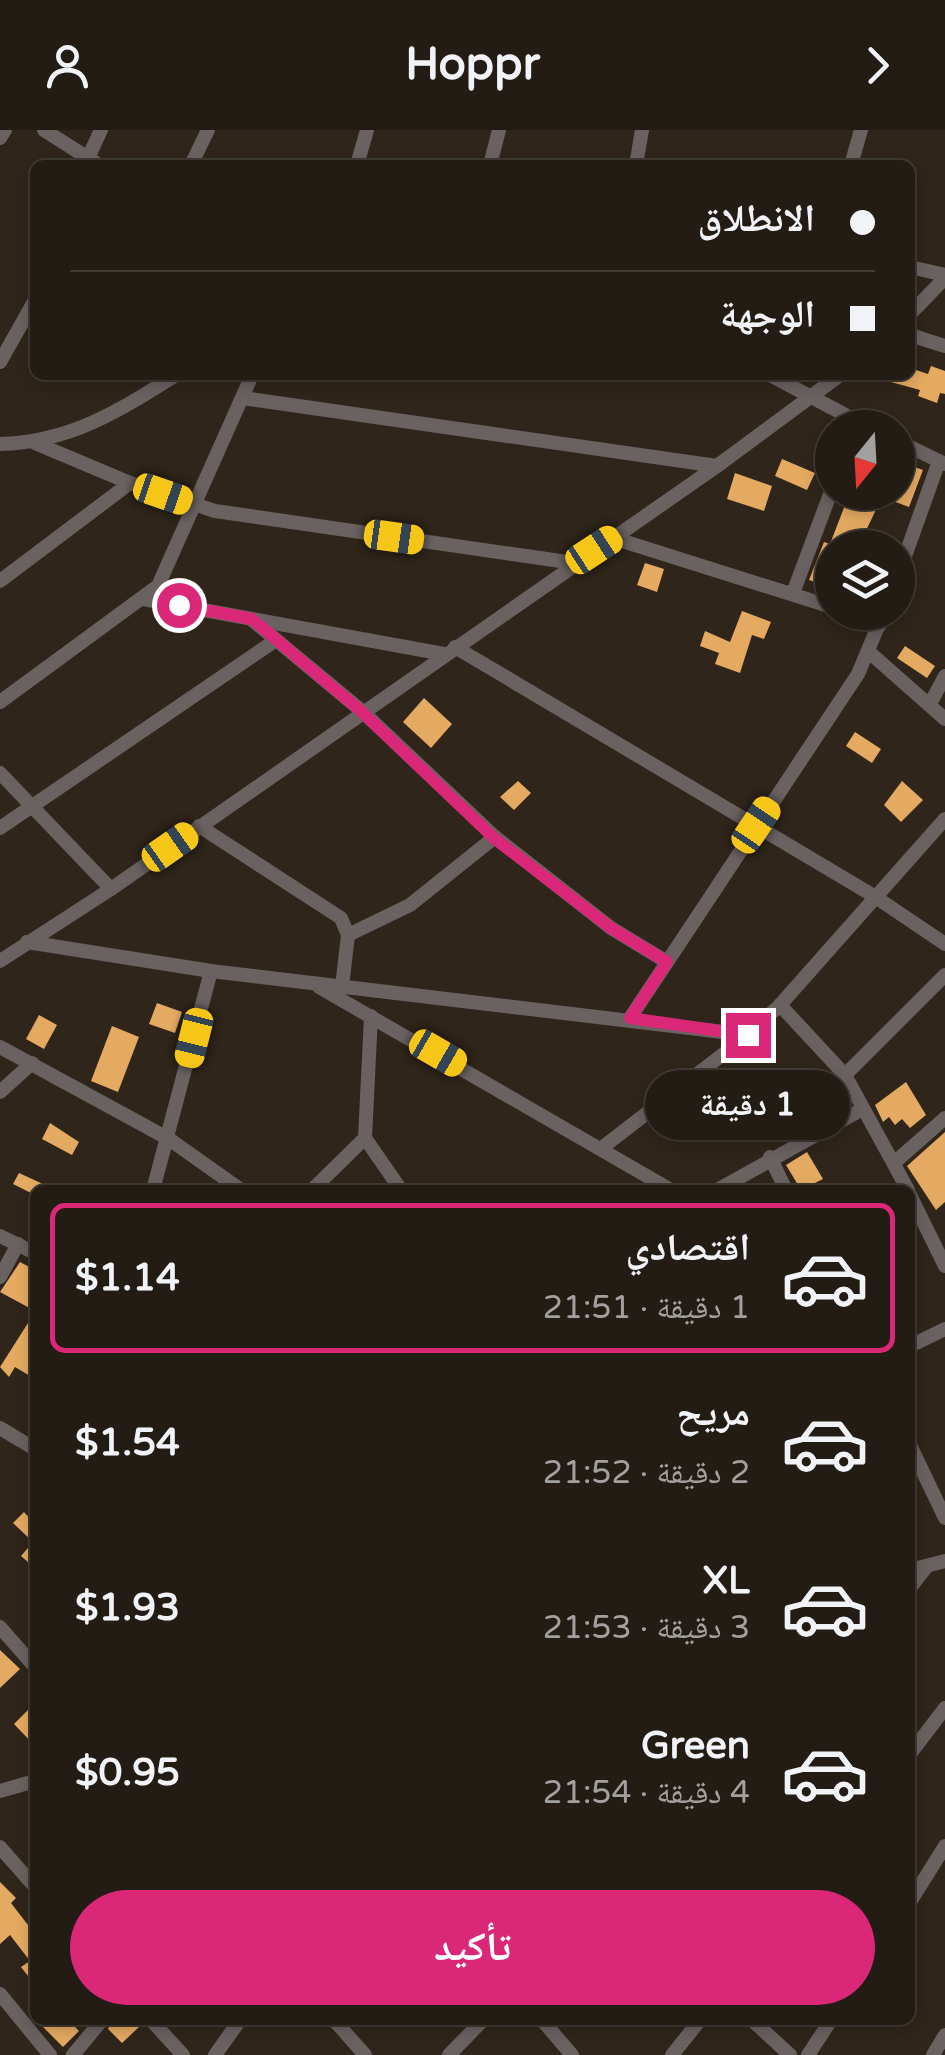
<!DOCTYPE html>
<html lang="ar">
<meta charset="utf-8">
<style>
body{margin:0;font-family:"Varela Round","Noto Naskh Arabic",sans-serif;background:#2f2922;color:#f1f3f6;direction:rtl;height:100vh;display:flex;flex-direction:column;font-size:38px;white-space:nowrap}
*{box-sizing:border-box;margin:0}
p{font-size:32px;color:#a3a1a0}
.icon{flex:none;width:55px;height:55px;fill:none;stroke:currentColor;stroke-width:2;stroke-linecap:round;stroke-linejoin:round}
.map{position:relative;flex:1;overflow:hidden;direction:ltr}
.panel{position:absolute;left:30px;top:1055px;width:885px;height:840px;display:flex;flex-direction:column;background:#231c14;border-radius:15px;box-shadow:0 5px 15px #0003,0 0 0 2px #403a34;direction:rtl}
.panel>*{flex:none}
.banner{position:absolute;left:30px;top:30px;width:885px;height:220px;border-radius:15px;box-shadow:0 5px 15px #0003,0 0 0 2px #403a34;direction:rtl;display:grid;align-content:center;height:220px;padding:0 40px;background:#231c14}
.needle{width:65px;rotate:198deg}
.controls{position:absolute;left:815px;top:280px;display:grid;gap:20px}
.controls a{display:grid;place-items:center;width:100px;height:100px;border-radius:50%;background:#231c14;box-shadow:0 5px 15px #0003,0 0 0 2px #403a34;font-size:50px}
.end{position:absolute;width:45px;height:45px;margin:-22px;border:12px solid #db2777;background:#fff;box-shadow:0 0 0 5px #fff}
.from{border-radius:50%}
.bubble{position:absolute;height:70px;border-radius:35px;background:#231c14;box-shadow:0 5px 15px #0003,0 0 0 2px #403a34;font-size:32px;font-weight:800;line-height:70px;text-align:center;direction:rtl}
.car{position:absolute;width:30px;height:60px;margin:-30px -15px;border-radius:12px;box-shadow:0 0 8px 2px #0007;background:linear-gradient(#f5c518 24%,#345 0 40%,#f5c518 0 76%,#345 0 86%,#f5c518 0)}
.banner b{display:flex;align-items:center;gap:35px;height:95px;font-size:38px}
.banner b+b{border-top:2px solid #403a34}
.banner i{width:25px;height:25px;background:#f1f3f6}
ul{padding:18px 0 0;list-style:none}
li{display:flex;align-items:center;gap:30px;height:150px;margin:0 20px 15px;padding:0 20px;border:5px solid transparent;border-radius:15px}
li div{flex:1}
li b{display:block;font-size:38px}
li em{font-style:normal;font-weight:800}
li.active{border-color:#db2777}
li>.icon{width:90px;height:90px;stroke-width:1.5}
.cta{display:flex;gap:20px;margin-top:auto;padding:20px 40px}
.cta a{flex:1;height:115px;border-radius:60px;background:#db2777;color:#fff;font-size:40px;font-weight:800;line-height:115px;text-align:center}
header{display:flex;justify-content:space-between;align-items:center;height:130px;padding:0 40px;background:#231c14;font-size:45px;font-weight:800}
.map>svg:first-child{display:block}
</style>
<header><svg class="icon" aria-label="forward" viewBox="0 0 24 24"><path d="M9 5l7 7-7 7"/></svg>Hoppr<svg class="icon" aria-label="person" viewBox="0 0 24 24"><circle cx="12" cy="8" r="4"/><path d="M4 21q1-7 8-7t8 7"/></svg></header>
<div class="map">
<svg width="945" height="1925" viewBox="0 0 945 1925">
<rect width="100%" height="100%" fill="#2f251a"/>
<g fill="#e5aa61">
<path d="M 931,236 L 945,241 L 945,264 L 940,263 L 937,273 L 918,266 L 920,260 L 880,249 L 881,245 L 910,245 L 910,238 L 928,244 Z"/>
<path d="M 782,329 L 815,343 L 807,360 L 775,346 Z"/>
<path d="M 909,335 L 923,340 L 909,377 L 882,367 L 863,407 L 888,418 L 832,418 L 832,458 L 809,450 L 824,412 L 830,414 L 850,362 L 898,362 L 898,347 L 904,349 Z"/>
<path d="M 735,343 L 772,356 L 764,381 L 727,369 Z"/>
<path d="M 645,433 L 664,439 L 657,462 L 637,455 Z"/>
<path d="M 742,481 L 771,492 L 764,509 L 752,505 L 740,543 L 715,534 L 719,523 L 700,516 L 705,501 L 730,512 Z"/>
<path d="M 905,516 L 935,536 L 927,548 L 897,528 Z"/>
<path d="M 424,568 L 452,594 L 431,618 L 403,592 Z"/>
<path d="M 855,602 L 881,619 L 872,633 L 846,616 Z"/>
<path d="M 518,651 L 531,663 L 514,680 L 500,667 Z"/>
<path d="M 902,651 L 923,670 L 901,692 L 884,675 Z"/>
<path d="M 157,873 L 182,882 L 175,903 L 149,894 Z"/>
<path d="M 39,885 L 57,895 L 44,919 L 26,909 Z"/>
<path d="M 112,896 L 139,907 L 118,962 L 91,951 Z"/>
<path d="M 906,952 L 926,985 L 910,998 L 902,989 L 895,995 L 889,987 L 883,992 L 875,975 Z"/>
<path d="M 50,993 L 79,1012 L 72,1025 L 42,1009 Z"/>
<path d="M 945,1002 L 945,1072 L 936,1080 L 907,1036 Z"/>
<path d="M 807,1022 L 823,1049 L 801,1060 L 786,1035 Z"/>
<path d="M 19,1043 L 56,1060 L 35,1060 L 35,1065 L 13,1054 Z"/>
<path d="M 20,1132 L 35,1140 L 35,1181 L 0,1162 Z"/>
<path d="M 35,1182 L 35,1249 L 15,1237 L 9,1247 L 0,1237 Z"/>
<path d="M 24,1382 L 35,1394 L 35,1438 L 21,1426 L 33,1412 L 13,1393 Z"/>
<path d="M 0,1520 L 20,1539 L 0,1558 Z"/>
<path d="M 35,1573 L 35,1616 L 14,1594 Z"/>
<path d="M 0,1752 L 16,1768 L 11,1773 L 35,1804 L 35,1855 L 21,1837 L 30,1831 L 10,1805 L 0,1814 Z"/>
<path d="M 36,1890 L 68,1890 L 79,1901 L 63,1917 Z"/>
<path d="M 112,1890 L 132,1890 L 139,1897 L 122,1913 L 108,1899 Z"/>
</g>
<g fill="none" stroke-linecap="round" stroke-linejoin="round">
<g stroke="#6a6161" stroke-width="14">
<path d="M 44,0 L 99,35"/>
<path d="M 0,8 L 5,0"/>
<path d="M 88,28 L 101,0"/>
<path d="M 191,35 L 208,0"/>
<path d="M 357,35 L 367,0"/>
<path d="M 490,35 L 499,0"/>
<path d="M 636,35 L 642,0"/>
<path d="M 851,35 L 861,0"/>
<path d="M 910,137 L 945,145"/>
<path d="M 910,184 L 945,148"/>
<path d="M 910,205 L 945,216"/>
<path d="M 0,232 L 35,170"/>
<path d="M 770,245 L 870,298"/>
<path d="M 243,268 L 717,336"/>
<path d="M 898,311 L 945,334"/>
<path d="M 35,313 L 130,353 L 215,381 L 574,433"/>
<path d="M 0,314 C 70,312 119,281 176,245"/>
<path d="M 613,408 L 832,477"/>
<path d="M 898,446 L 939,331"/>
<path d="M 0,451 L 130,353"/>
<path d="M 793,463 L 832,359"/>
<path d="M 143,469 L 444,524"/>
<path d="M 847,482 L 880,495"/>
<path d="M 251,489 L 363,582 L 495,707 L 611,798 L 667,832"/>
<path d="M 455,517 L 874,766 L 945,814"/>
<path d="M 869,522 L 945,589"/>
<path d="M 0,572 L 158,456 L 252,245"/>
<path d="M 930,574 L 945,546"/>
<path d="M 0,643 L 111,759"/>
<path d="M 199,696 L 341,788 L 348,805 L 342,857"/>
<path d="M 0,698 L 276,510"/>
<path d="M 348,805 L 410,775 L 495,707"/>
<path d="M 27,812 L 211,841 L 748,905"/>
<path d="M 0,831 L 111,759 L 717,336 L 840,245"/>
<path d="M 319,857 L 671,1060"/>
<path d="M 780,875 L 845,945 L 908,1060"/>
<path d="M 630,888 L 858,544 L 884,482"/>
<path d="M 0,917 L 169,1009 L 241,1060"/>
<path d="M 845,945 L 945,845"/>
<path d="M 0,962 L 32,933"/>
<path d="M 365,1008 L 401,1060"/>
<path d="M 603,1017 L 748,905 L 780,875 L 945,689"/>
<path d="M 770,1027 L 786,1060"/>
<path d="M 894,1033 L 945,988"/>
<path d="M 153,1060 L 211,841"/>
<path d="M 312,1060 L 365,1008 L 371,886"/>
<path d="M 717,1060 L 861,980"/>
<path d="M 910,1065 L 945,1136"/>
<path d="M 0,1106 L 35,1123"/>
<path d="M 0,1147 L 18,1114"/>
<path d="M 910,1216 L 945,1199"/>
<path d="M 0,1298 L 35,1319"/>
<path d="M 910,1315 L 945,1388"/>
<path d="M 910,1440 L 945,1431"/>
<path d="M 910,1458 L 927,1436"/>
<path d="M 0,1497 L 35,1537"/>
<path d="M 910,1624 L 945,1578"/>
<path d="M 0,1661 L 35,1651"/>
<path d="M 0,1717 L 35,1757"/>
<path d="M 910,1772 L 945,1716"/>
<path d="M 0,1864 L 50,1925"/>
<path d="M 151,1890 L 183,1925"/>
<path d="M 334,1890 L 365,1925"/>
<path d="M 542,1890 L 572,1925"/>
<path d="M 752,1890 L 790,1925"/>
<path d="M 73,1925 L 102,1890"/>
<path d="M 215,1925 L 240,1890"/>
<path d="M 449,1925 L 483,1890"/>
<path d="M 672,1925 L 700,1890"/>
<path d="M 808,1925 L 831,1890"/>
<path d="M 933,1925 L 945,1905"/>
</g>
</g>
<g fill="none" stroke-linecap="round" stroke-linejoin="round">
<path stroke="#db2777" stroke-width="12" d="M 179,475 L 252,489 L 362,582 L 494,708 L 611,798 L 667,832 L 630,888 L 748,905"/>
</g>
</svg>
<div class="controls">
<a><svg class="needle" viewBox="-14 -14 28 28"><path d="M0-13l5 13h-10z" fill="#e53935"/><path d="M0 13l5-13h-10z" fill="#a3a1a0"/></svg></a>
<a><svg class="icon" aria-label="layers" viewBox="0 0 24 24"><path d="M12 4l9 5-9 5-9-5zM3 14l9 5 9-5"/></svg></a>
</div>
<i class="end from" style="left:179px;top:475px"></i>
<i class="end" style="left:748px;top:905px"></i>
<div class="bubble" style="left:645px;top:940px;width:205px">1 دقيقة</div>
<i class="car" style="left:163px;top:364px;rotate:109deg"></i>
<i class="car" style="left:394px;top:407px;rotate:98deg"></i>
<i class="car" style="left:594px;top:420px;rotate:57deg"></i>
<i class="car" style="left:756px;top:695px;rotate:34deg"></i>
<i class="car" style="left:170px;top:717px;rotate:55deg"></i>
<i class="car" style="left:194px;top:908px;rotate:194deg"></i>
<i class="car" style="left:438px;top:923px;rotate:120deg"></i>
<div class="banner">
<b><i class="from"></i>الانطلاق</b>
<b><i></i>الوجهة</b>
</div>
<section class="panel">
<ul>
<li class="active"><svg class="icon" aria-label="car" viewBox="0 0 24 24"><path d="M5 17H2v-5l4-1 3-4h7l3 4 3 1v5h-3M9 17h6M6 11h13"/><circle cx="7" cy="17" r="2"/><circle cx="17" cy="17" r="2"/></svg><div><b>اقتصادي</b><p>1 دقيقة · 21:51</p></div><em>$1.14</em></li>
<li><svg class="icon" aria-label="car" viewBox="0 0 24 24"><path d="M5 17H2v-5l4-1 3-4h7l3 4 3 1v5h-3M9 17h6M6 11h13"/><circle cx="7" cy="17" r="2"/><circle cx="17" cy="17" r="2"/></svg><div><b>مريح</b><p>2 دقيقة · 21:52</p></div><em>$1.54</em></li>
<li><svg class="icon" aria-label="car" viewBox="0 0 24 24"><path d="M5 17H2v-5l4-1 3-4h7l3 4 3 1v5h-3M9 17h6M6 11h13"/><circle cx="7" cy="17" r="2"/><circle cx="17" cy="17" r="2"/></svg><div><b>XL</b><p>3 دقيقة · 21:53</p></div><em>$1.93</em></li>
<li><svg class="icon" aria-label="car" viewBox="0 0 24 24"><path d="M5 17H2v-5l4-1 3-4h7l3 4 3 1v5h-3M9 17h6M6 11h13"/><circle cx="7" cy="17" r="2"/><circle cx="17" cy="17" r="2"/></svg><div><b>Green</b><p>4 دقيقة · 21:54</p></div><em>$0.95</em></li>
</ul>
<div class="cta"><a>تأكيد</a></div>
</section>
</div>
